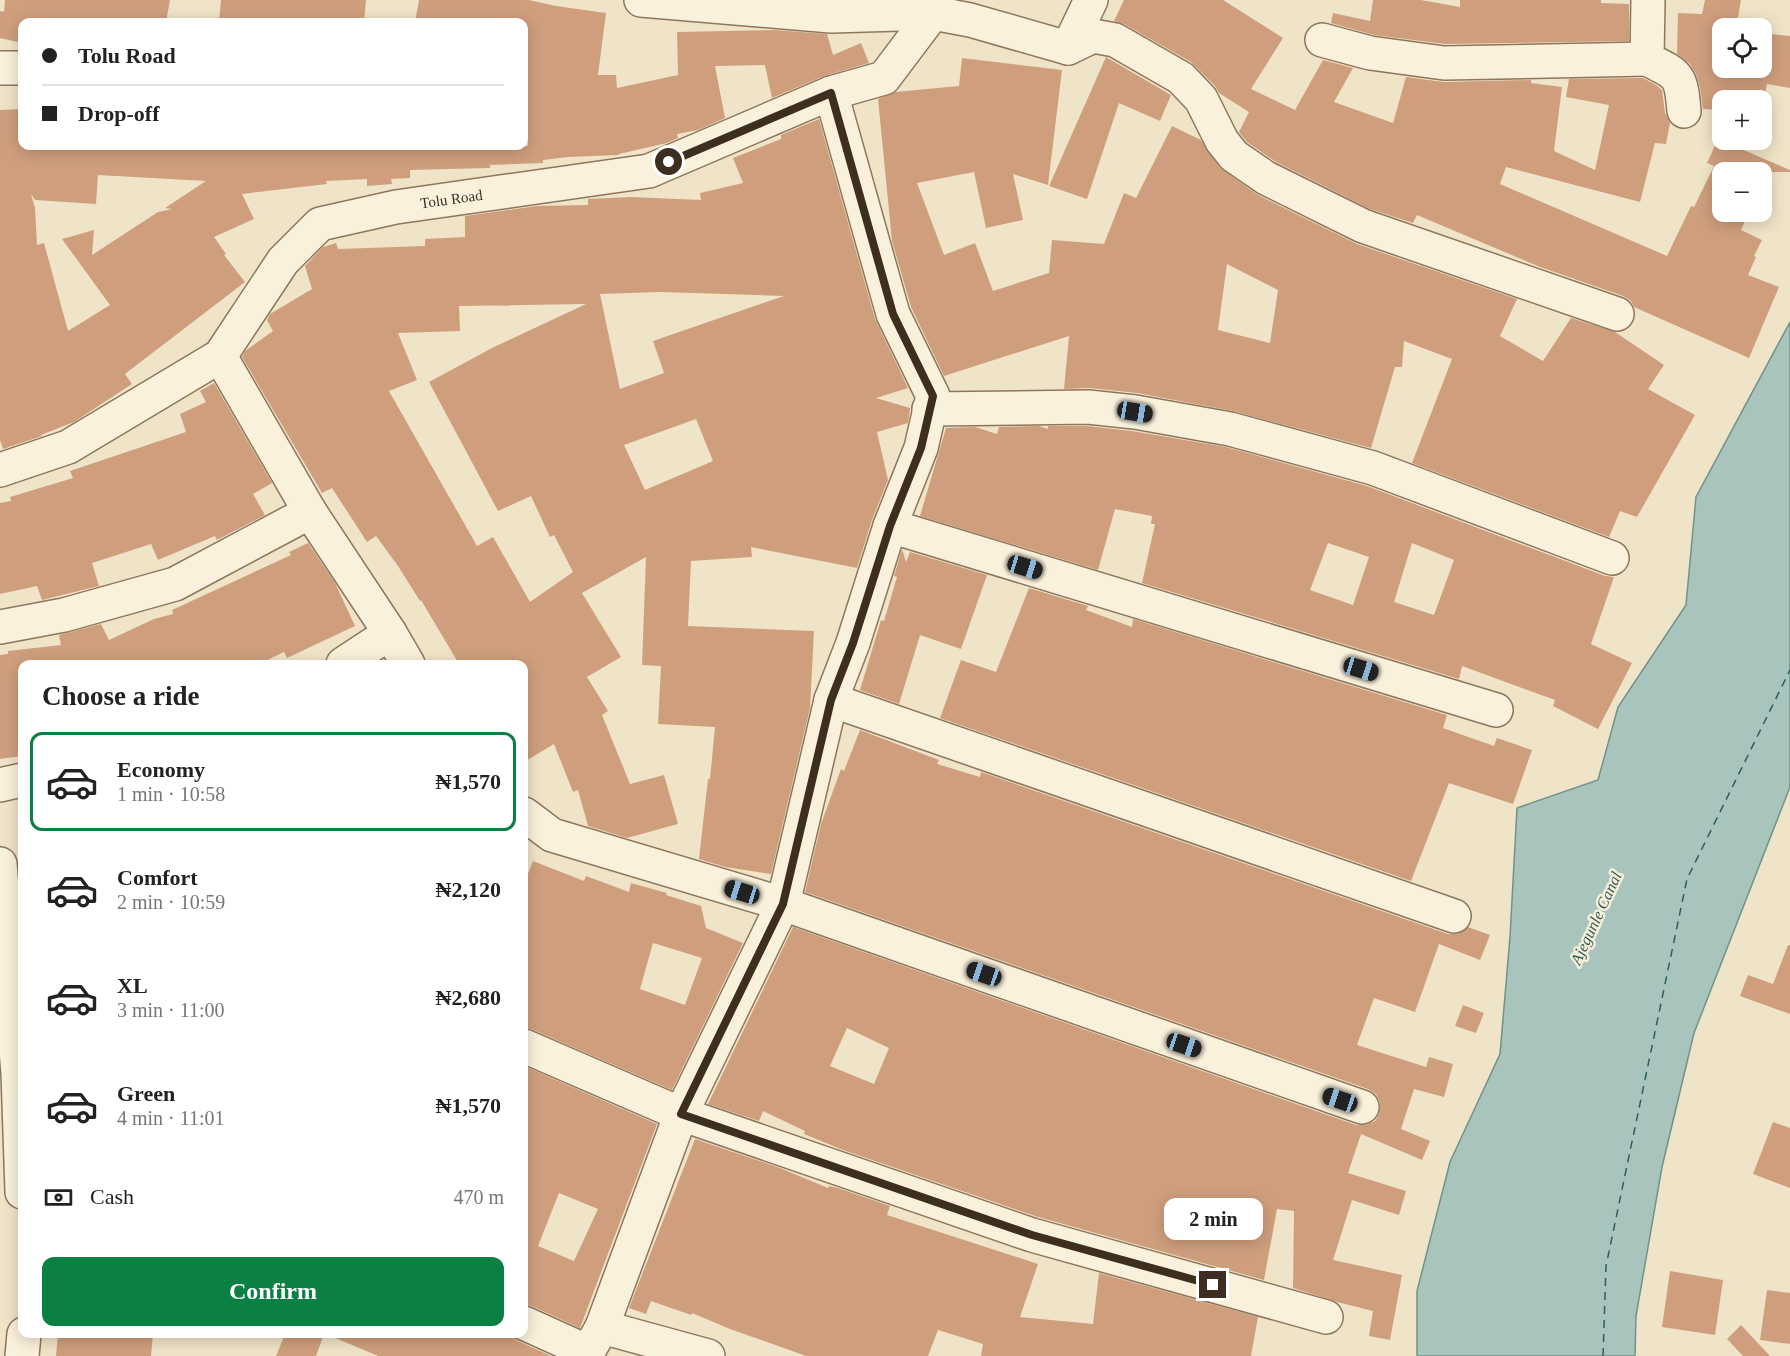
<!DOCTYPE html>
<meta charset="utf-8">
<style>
body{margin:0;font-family:Georgia,serif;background:#f6f6f6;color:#222;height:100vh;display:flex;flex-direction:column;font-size:22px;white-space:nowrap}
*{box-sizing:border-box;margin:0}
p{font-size:20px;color:#767676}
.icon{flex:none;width:33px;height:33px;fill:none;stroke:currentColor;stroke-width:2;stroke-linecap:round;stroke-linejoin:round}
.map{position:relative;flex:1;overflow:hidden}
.details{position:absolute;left:18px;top:660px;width:510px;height:678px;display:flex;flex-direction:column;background:#fff;border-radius:12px;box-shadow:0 3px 15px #0003}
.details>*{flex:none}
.guide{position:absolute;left:18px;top:18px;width:510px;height:132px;border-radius:12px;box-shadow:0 3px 15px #0003;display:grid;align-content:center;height:132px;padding:0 24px;background:#fff}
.fabs{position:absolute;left:1712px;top:18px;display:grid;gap:12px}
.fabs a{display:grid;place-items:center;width:60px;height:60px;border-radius:12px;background:#fff;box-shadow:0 3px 15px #0003;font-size:30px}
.end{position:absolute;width:27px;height:27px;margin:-14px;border:8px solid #3d2e20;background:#fff;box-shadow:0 0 0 3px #fff}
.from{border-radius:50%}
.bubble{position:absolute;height:42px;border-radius:12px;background:#fff;box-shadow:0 3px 15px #0003;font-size:20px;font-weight:600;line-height:42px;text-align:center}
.car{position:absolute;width:18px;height:36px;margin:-18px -9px;border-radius:8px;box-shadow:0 0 4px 2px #0007;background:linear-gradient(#222 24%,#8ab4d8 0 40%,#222 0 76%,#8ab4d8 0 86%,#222 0)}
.guide b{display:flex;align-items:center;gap:21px;height:57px;font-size:22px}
.guide b+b{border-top:2px solid #e0e0e0}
.guide i{width:15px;height:15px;background:#222}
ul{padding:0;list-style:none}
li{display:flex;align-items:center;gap:18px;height:99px;margin:0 12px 9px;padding:0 12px;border:3px solid transparent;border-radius:12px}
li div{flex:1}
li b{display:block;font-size:22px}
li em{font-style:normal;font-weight:600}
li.selected{border-color:#0b8043}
li>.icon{width:54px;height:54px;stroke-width:1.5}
h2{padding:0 24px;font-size:27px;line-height:72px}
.pay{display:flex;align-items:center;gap:15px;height:66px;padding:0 24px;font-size:22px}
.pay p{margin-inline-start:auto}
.cta{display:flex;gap:12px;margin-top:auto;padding:12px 24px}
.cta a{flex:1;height:69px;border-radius:12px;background:#0b8043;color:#fff;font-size:24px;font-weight:600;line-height:69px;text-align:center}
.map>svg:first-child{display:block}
</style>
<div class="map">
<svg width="1790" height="1356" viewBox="0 0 1790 1356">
<rect width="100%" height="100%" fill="#f0e4c8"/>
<path fill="#a9c4bc" stroke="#6f938a" stroke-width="1.5" d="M 1790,322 L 1790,787 L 1694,1033 L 1662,1167 L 1636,1316 L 1635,1356 L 1417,1356 L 1417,1291 L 1450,1162 L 1500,1054 L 1510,937 L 1517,808 L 1598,780 L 1618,707 L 1686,605 L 1696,497 Z"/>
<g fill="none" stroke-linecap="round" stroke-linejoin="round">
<path stroke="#2f5d5a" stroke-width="1.5" stroke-dasharray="8 6" stroke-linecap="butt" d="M 1603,1356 L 1606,1266 L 1687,879 L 1790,670"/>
</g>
<g fill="#cf9f7d" fill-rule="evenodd">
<path d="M 5,0 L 170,0 L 166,22 L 22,22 L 22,43 L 0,38 L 0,11 L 4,12 Z"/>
<path d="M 221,0 L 366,0 L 364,22 L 219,21 Z"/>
<path d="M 419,0 L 529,0 L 556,6 L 606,13 L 598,75 L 616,75 L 617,88 L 678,75 L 677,32 L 774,30 L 827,34 L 833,55 L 861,43 L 869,63 L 824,76 L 772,98 L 765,65 L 715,66 L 725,118 L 698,130 L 677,134 L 678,138 L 667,143 L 619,154 L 619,155 L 568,157 L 543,160 L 543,163 L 490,165 L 490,168 L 410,170 L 410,178 L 391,179 L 392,184 L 367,186 L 367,179 L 326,181 L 327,184 L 242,194 L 254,219 L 214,237 L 226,254 L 224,255 L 245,282 L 125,374 L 132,384 L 74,422 L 41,435 L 42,436 L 3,449 L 0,440 L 0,110 L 22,109 L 22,146 L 528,146 L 524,22 L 415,22 ZM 98,175 L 206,181 L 165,208 L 172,209 L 158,212 L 92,255 L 94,230 L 62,239 L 110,305 L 68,331 L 44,243 L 37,245 L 35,208 L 31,194 L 35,200 L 96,204 Z"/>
<path d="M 1124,0 L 1223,0 L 1283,38 L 1251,89 L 1295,110 L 1323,60 L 1353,68 L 1334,102 L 1393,123 L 1406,77 L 1444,82 L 1531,80 L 1531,83 L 1562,87 L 1554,151 L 1595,170 L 1609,105 L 1566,97 L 1569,79 L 1643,78 L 1656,85 L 1662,90 L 1665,113 L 1670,123 L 1666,144 L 1655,143 L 1640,202 L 1506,167 L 1500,184 L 1667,256 L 1691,206 L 1694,207 L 1714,166 L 1707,163 L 1718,139 L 1790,170 L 1790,172 L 1722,172 L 1722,212 L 1749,212 L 1741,230 L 1762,240 L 1754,256 L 1756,257 L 1748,275 L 1779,287 L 1749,358 L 1634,307 L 1631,301 L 1623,296 L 1540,267 L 1417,215 L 1413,223 L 1370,209 L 1276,162 L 1247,142 L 1239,132 L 1249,112 L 1219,93 L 1215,86 L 1191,62 L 1124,24 L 1114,21 Z"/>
<path d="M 1373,0 L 1421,0 L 1460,7 L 1460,0 L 1601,0 L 1601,3 L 1629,4 L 1629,41 L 1445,44 L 1374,35 L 1331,23 L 1333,13 L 1370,21 Z"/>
<path d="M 1705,0 L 1741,0 L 1736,28 L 1722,28 L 1722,68 L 1761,68 L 1761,33 L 1790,36 L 1790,88 L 1767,84 L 1763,102 L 1723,95 L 1722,110 L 1703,109 L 1700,87 L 1696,74 L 1690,64 L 1677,54 L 1678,13 L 1702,14 Z"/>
<path d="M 1106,57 L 1171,95 L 1160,121 L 1119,103 L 1087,199 L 1049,186 Z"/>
<path d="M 962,58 L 1062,70 L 1048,185 L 1013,174 L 1023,220 L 986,228 L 974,172 L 917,183 L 944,255 L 975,243 L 993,291 L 1049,273 L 1052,240 L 1104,244 L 1124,193 L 1136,198 L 1172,126 L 1201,140 L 1220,168 L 1258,195 L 1357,244 L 1517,299 L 1500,336 L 1543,361 L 1571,318 L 1615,332 L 1664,365 L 1648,389 L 1695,415 L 1637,517 L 1620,511 L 1609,537 L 1412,463 L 1452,359 L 1404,341 L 1402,367 L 1395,367 L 1371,448 L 1233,411 L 1137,393 L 1090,388 L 1064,389 L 1069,336 L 944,376 L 911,307 L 892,241 L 878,99 L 895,92 L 959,86 ZM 1227,264 L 1278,290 L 1270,343 L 1218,330 Z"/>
<path d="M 819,119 L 875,319 L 908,388 L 876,398 L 910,408 L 910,410 L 908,423 L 877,432 L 888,480 L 872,520 L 857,568 L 751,547 L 752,557 L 691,561 L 688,626 L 814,631 L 810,708 L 771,874 L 725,867 L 699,859 L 708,779 L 710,779 L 715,727 L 658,724 L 661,666 L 642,665 L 646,557 L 582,593 L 621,657 L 587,677 L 608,711 L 602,715 L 630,784 L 664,775 L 678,824 L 627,838 L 588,826 L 578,790 L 573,792 L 554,744 L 524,762 L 524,664 L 459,664 L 421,600 L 420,601 L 398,566 L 376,536 L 367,542 L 332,488 L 322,493 L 242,357 L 245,351 L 273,331 L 267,320 L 270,314 L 312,289 L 305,266 L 323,247 L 336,243 L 338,249 L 425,246 L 425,239 L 465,237 L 465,216 L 537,206 L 588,205 L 588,199 L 631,197 L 701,200 L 700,193 L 743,183 L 733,158 L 781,139 L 781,135 ZM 660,292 L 784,296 L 653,341 L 664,373 L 620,389 L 600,294 ZM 586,304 L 492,348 L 429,382 L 498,511 L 531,496 L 550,537 L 554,535 L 573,572 L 530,602 L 493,537 L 477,546 L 389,391 L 417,380 L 398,333 L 460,331 L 459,306 ZM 696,419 L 713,461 L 645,490 L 624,445 Z"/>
<path d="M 214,383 L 272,483 L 253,494 L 265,515 L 217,540 L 215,536 L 158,560 L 151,544 L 92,563 L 99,586 L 42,600 L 37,586 L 0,594 L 0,503 L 11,501 L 10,497 L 73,478 L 70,471 L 186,432 L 180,414 L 206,402 L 200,391 Z"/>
<path d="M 1039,426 L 1048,429 L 1048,426 L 1087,426 L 1132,431 L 1226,447 L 1367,486 L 1605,576 L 1614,577 L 1591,644 L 1632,663 L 1598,729 L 1553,706 L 1555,700 L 1462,666 L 1459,679 L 1142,583 L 1155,524 L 1151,524 L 1152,516 L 1115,509 L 1098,570 L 920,516 L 946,428 L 975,427 L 997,434 L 999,427 ZM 1328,543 L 1369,557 L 1353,605 L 1310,590 ZM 1412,543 L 1454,560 L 1434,615 L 1394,602 Z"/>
<path d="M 308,543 L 335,583 L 355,626 L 287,658 L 284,652 L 259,664 L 22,664 L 22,756 L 0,759 L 0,655 L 8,654 L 8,651 L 61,645 L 59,635 L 101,624 L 109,640 L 154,619 L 173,614 L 172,610 L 291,555 L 289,552 Z"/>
<path d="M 902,549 L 906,562 L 910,552 L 987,575 L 961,649 L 920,635 L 899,704 L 860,690 L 881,620 L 884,621 L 897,577 L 894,576 Z"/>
<path d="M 1029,588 L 1088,606 L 1086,610 L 1132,627 L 1133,619 L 1447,715 L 1443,728 L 1494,746 L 1497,738 L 1532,750 L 1513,804 L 1449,783 L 1411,881 L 940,718 L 961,660 L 996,672 Z"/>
<path d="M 860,730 L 939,760 L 937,764 L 980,777 L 981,772 L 1448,934 L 1458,934 L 1468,927 L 1490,935 L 1480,960 L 1439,944 L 1415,1012 L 1374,998 L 1357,1045 L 1426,1067 L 1429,1057 L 1453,1064 L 1444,1097 L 1414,1089 L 1401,1129 L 1430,1141 L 1422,1160 L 1361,1134 L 1348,1173 L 1406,1191 L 1399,1215 L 1352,1200 L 1333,1260 L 1402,1275 L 1390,1340 L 1369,1336 L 1373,1311 L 1337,1302 L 1293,1288 L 1294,1211 L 1277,1209 L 1264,1280 L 1038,1217 L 843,1150 L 804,1134 L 805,1131 L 763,1111 L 759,1121 L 708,1104 L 793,927 L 1356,1125 L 1366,1125 L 1375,1121 L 1379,1114 L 1380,1103 L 1376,1094 L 1368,1089 L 805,892 L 821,824 L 841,769 L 844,771 ZM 847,1028 L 889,1048 L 874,1084 L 830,1066 Z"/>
<path d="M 533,861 L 584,881 L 586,876 L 629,892 L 631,883 L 667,893 L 666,895 L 701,906 L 706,928 L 743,943 L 672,1090 L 531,1029 L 524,1028 L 524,884 ZM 653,943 L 702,958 L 685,1005 L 640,989 Z"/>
<path d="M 1788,945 L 1790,945 L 1790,1014 L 1740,996 L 1748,975 L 1773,984 Z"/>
<path d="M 1463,1005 L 1484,1013 L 1476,1033 L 1455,1026 Z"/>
<path d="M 524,1066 L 657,1124 L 580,1328 L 532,1306 L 524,1304 ZM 559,1193 L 598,1209 L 574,1261 L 538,1246 Z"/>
<path d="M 1773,1122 L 1790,1128 L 1790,1188 L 1753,1174 Z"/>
<path d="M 695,1139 L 780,1168 L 828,1188 L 829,1186 L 838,1188 L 890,1206 L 887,1215 L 1038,1264 L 1020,1317 L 1093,1324 L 1099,1273 L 1258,1317 L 1251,1356 L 981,1356 L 983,1344 L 938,1330 L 928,1356 L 806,1356 L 730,1329 L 692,1313 L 691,1315 L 651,1301 L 646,1314 L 629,1308 Z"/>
<path d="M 1670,1271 L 1723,1280 L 1715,1335 L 1662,1327 Z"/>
<path d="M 1767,1290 L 1790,1293 L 1790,1344 L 1760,1340 Z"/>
<path d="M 1741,1325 L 1770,1356 L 1743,1356 L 1727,1339 Z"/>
<path d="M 58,1334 L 101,1338 L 101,1334 L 153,1334 L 151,1356 L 56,1356 Z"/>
<path d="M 285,1334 L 324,1334 L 316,1356 L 276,1356 Z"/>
<path d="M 326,1334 L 509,1334 L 516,1340 L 551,1356 L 378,1356 Z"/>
</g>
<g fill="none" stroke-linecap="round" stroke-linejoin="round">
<defs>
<g id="minor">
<path d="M 641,0 L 831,16 L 933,13 L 970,20 L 1068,48 L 1093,36 L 1115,40 L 1181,78 L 1201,99 L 1222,141 L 1234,156 L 1266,178 L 1363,226 L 1617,314"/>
<path d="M 1648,0 L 1647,59 C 1679,75 1681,74 1684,111"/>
<path d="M 1322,40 L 1370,53 L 1444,63 L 1647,59"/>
<path d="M 1068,48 L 1091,0"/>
<path d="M 0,68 L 22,68"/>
<path d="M 220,356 L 310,512 L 390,633 L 408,664"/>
<path d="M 929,409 L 1088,407 L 1135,412 L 1230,429 L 1373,468 L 1612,558"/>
<path id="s1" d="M 0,470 L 68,447 L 220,356 L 283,261 L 320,224 L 396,207 L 649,171 L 831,93 L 884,78 L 933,13 L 939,0"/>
<path d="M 890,526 L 1496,710"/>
<path d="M 0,627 L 64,615 L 175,584 L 310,512"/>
<path d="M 343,664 L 390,633"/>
<path d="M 831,700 L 1454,916"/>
<path d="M 0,785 L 22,780"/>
<path d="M 524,814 L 552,835 L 783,904 L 1362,1107"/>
<path d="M 0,864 L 18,1073 L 22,1192"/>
<path d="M 524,1046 L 681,1114 L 1032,1235 L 1326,1317"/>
<path d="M 524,1323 L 588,1352 L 602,1327 L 708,1356"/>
<path d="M 602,1327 L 681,1114 L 783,904 L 831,700 L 853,643 L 890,526 L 921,448 L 933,396 L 893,314 L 831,93"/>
<path d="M 22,1356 L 24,1334"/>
</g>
</defs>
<use href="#minor" stroke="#8d765c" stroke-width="36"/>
<use href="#minor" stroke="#faf1dc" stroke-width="33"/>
</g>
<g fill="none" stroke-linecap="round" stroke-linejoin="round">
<path stroke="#3d2e20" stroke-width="8" d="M 669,162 L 831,93 L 893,314 L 933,396 L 921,448 L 890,526 L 853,643 L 831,700 L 783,904 L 681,1114 L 1032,1235 L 1213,1285"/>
</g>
<g text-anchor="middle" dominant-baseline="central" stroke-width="5" stroke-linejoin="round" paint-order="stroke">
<g font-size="15" fill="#3d2e20" stroke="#f7eed8">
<text stroke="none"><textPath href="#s1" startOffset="549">Tolu Road</textPath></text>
</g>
<g font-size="16" font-style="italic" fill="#2f5d5a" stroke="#f7eed8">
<text transform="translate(1596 918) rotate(-65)">Ajegunle Canal</text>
</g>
</g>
</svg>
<div class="fabs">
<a><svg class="icon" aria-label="locate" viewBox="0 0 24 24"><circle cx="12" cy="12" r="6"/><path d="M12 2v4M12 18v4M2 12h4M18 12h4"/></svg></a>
<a>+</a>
<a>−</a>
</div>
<i class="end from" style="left:669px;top:162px"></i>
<i class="end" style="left:1213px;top:1285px"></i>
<div class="bubble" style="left:1164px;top:1198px;width:99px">2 min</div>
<i class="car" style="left:1135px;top:412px;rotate:100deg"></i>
<i class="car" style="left:1025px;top:567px;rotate:107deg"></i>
<i class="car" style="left:1361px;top:669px;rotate:107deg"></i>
<i class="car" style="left:742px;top:892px;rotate:287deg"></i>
<i class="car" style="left:984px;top:974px;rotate:289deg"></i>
<i class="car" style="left:1184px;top:1045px;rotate:109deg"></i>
<i class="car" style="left:1340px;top:1100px;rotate:289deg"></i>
<div class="guide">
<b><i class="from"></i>Tolu Road</b>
<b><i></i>Drop-off</b>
</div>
<section class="details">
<h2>Choose a ride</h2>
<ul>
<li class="selected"><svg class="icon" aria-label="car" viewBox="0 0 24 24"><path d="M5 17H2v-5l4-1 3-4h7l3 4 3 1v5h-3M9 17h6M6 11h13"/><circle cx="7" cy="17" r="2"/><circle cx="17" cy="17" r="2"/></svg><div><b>Economy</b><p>1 min · 10:58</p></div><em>₦1,570</em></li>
<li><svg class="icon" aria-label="car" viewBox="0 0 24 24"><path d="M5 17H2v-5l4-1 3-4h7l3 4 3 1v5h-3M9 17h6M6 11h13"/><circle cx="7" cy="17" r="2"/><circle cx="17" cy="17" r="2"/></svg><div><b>Comfort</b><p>2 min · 10:59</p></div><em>₦2,120</em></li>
<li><svg class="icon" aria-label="car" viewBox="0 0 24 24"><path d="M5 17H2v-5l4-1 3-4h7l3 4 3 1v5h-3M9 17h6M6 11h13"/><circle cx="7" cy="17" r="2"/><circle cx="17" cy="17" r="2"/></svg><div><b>XL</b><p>3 min · 11:00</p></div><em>₦2,680</em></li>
<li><svg class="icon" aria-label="car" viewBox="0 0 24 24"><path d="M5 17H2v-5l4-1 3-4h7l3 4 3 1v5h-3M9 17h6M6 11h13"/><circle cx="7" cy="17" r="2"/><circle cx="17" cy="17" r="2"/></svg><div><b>Green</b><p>4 min · 11:01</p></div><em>₦1,570</em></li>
</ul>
<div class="pay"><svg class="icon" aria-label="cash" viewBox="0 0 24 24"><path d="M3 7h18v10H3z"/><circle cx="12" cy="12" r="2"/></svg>Cash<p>470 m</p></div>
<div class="cta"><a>Confirm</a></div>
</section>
</div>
